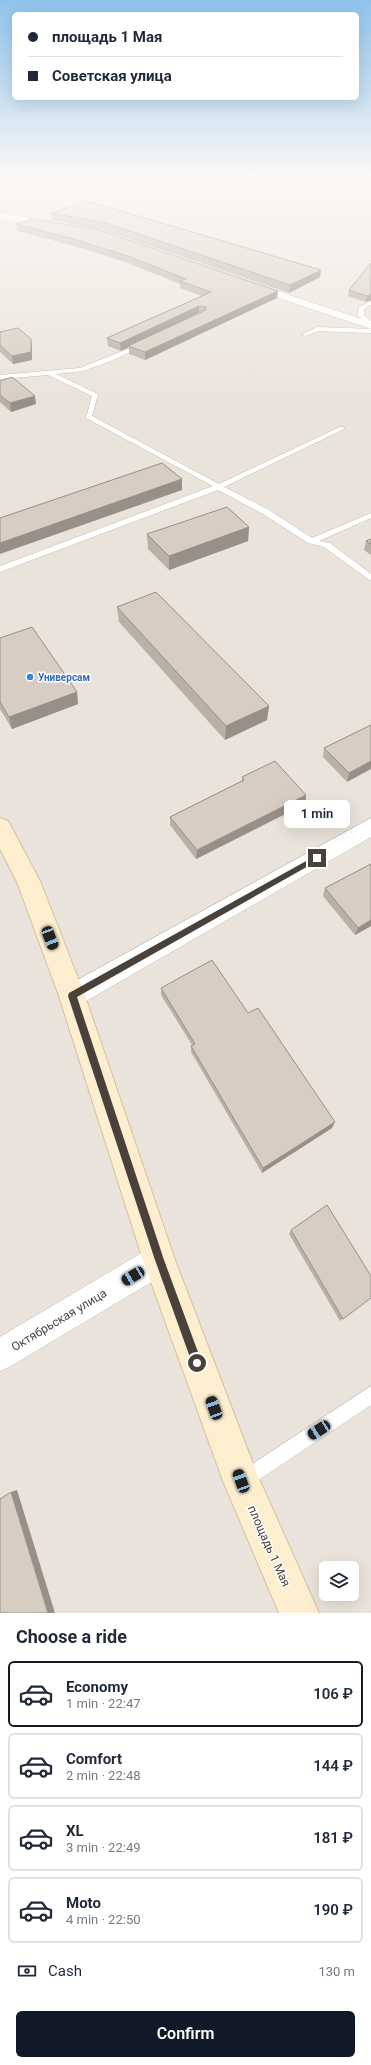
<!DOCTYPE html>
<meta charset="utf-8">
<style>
body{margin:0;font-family:Roboto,sans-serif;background:#f2f2f3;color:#1f2937;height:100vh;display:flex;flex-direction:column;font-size:15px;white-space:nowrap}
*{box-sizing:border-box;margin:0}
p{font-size:13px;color:#747a83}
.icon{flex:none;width:22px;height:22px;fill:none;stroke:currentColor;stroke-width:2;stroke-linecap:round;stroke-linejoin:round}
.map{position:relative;height:1613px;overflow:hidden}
.details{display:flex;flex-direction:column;background:#fff;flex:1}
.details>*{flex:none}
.banner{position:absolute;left:12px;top:12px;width:347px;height:88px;border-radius:6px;box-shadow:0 4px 16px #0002;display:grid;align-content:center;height:88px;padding:0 16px;background:#fff}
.tools{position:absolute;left:319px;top:1561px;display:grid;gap:8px}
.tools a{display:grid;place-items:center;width:40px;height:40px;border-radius:6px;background:#fff;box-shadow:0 4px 16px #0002;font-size:20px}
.end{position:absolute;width:18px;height:18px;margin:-9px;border:5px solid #4a423a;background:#fff;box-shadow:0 0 0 2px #fff}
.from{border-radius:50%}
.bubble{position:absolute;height:28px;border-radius:6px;background:#fff;box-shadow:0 4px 16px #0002;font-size:13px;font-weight:600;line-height:28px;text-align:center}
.car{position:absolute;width:12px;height:24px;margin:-12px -6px;border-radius:5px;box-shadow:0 0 3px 1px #0007;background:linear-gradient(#222 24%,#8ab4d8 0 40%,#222 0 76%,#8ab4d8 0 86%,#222 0)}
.banner b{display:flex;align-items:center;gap:14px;height:38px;font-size:15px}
.banner b+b{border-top:1px solid #e0e1e3}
.banner i{width:10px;height:10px;background:#1f2937}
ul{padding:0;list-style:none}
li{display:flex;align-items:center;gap:12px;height:66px;margin:0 8px 6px;padding:0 8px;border:2px solid #e0e1e3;border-radius:6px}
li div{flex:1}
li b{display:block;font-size:15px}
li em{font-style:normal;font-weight:600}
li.current{border-color:#111827}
li>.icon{width:36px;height:36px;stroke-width:1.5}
h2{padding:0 16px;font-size:18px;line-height:48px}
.pay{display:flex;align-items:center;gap:10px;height:44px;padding:0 16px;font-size:15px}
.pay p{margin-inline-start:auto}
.action{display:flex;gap:8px;margin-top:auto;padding:8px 16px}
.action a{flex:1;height:46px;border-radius:6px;background:#111827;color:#fff;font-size:16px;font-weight:600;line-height:46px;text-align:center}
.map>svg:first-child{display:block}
</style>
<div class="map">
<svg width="371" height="1613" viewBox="0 0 371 1613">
<rect width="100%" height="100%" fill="#f6f2ec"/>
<path fill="#e9e3db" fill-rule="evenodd" d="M 0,177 L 371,177 L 371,1613 L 0,1613 ZM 326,1568 L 352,1568 L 352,1594 L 326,1594 Z"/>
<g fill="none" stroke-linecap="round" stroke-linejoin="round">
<defs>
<g id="lane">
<path d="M 371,301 L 371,305 L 364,309 L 364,315 L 371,321 L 371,326 L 358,316 L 359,307 Z"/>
<path d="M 317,327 L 371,329 L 371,333 L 318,331 L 306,336 L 301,335 Z"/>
<path d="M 140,344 L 145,345 L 111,361 L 83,371 L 56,374 L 98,394 L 92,416 L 219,484 L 340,427 L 344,427 L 344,429 L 224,487 L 269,510 L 312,538 L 371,513 L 371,518 L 319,541 L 330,543 L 371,574 L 371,581 L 324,547 L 308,543 L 263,514 L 218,490 L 0,572 L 0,566 L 213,486 L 86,418 L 92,396 L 48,375 L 0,379 L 0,375 L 80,368 Z"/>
<path d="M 371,1386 L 371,1405 L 251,1485 L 245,1488 L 239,1485 L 236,1479 L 239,1473 Z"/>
</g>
<g id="street">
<path d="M 0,213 L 57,222 L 61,225 L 57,228 L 0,219 Z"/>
<path d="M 250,282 L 371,322 L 371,329 L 246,287 L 245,285 L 246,283 Z"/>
<path d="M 371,818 L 371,837 L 81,1004 L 72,1008 L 63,1004 L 60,996 L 63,988 Z"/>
<path d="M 159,1245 L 170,1249 L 174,1260 L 170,1271 L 11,1366 L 0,1371 L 0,1337 L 148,1249 Z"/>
</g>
<path id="secondary" d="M 0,818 L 8,821 L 40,881 L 85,996 L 175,1260 L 257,1474 L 319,1613 L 279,1613 L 223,1481 L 143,1260 L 59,996 L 17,882 L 0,849 Z"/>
</defs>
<use href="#lane" stroke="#c1b9af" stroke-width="1"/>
<use href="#street" stroke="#c1b9af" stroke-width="1"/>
<use href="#secondary" stroke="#d3c19d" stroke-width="2"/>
<use href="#lane" fill="#fff" fill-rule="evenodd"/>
<use href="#street" fill="#fff" fill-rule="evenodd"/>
<use href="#secondary" fill="#fdeecf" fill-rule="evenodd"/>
</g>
<g fill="#b9b0a7">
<path d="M 87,201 L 320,277 L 289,293 L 106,231 L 52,220 L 51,213 Z"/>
<path d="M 16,224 L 278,291 L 277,298 L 145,360 L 129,354 L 129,347 L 121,351 L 108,346 L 107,338 L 201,296 L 180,288 L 180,284 L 128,263 L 78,247 L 17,231 Z"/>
<path d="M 371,263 L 371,300 L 366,302 L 348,296 L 349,290 Z"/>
<path d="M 0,332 L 31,339 L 32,347 L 32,360 L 13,364 L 0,352 Z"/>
<path d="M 0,381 L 36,404 L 11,412 L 0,402 Z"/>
<path d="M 249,527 L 248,541 L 169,570 L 148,549 L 147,534 Z"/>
<path d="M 371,539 L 371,555 L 364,550 L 366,541 Z"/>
<path d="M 117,607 L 269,706 L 267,720 L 225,740 L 119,622 Z"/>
<path d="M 0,638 L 77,692 L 78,704 L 12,729 L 0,709 Z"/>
<path d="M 371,725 L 347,782 L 323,757 L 324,748 Z"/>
<path d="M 242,777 L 306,795 L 305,804 L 196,859 L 170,825 L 170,817 L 242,781 Z"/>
<path d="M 371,864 L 371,926 L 355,935 L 323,896 L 325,888 Z"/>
<path d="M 161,988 L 248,1013 L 332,1128 L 262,1173 L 191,1052 L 191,1046 L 192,1045 L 161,995 Z"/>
<path d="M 291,1230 L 343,1319 L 340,1321 L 289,1234 Z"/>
</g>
<g fill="#969088">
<path d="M 321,270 L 320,277 L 289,293 L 290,285 Z"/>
<path d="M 278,291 L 277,298 L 145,360 L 145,352 Z"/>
<path d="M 371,294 L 371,300 L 366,302 L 367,296 Z"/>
<path d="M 199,306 L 199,314 L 128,346 L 129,347 L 121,351 L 120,343 Z"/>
<path d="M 31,339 L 32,347 L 32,360 L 13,364 L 12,356 Z"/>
<path d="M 35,396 L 36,404 L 11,412 L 10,403 Z"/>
<path d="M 182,479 L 182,490 L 0,554 L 0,543 Z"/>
<path d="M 249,527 L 248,541 L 169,570 L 169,556 Z"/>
<path d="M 77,692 L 78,704 L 12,729 L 9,717 Z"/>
<path d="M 269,706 L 267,720 L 225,740 L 226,726 Z"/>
<path d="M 371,761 L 371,769 L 347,782 L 349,773 Z"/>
<path d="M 306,795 L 305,804 L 196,859 L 197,850 Z"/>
<path d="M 371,920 L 371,926 L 355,935 L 358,928 Z"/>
<path d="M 335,1122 L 332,1128 L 262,1173 L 263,1168 Z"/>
<path d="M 17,1490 L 55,1613 L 48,1613 L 11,1492 Z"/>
</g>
<g fill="#d7cdc2" stroke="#969088">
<path d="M 87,201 L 321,270 L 290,285 L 106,223 L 51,213 Z"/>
<path d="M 32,219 L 99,230 L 278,291 L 145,352 L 128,346 L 206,310 L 206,307 L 199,306 L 120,343 L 107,338 L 211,292 L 180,281 L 186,279 L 128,256 L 77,240 L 16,224 Z"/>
<path d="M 371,263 L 371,294 L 367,296 L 349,290 Z"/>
<path d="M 18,328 L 31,339 L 31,352 L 12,356 L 0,345 L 0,332 Z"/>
<path d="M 12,377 L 35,396 L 10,403 L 0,395 L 0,381 Z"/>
<path d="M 162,463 L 182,479 L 0,543 L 0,518 Z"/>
<path d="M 227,507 L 249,527 L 169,556 L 147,534 Z"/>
<path d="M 371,539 L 371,544 L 366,541 Z"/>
<path d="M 156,592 L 269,706 L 226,726 L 117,607 Z"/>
<path d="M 32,627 L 77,692 L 9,717 L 0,702 L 0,638 Z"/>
<path d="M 371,725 L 371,761 L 349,773 L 324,748 Z"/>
<path d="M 275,761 L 306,795 L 197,850 L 170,817 L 244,780 L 242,777 Z"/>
<path d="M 371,864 L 371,920 L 358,928 L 325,888 Z"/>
<path d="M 212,960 L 248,1013 L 258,1008 L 335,1122 L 263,1168 L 191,1046 L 195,1044 L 161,988 Z"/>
<path d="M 327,1205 L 371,1276 L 371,1298 L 343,1319 L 291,1230 Z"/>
<path d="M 11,1492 L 48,1613 L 0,1613 L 0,1499 Z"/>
</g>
<linearGradient id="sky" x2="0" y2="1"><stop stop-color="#90c3eb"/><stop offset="0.44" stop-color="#fbf9f6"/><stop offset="1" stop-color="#fbf9f6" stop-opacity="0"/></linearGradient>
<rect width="371" height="403" fill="url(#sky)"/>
<path fill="#4a423a" d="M 317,855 L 319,856 L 319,860 L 77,997 L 164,1260 L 202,1363 L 201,1367 L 197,1368 L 194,1367 L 192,1363 L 155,1260 L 68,996 L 69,993 Z"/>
<circle fill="#3f7fe0" stroke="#fff" stroke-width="1.5" cx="30" cy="677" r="4"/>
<g text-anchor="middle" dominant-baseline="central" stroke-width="3" stroke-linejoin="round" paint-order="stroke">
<g font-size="10" font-weight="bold" fill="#366cbe" stroke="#fff" text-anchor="start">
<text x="38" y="677">Универсам</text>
</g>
<g font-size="12" fill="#4a423a" stroke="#fff">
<text transform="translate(59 1320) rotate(-31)">Октябрьская улица</text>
<text transform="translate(269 1546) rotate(66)">площадь 1 Мая</text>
</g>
</g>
</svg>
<div class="tools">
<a><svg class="icon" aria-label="layers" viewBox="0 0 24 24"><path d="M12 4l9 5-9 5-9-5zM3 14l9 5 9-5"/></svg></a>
</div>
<i class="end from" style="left:197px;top:1363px"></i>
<i class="end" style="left:317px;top:858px"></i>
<div class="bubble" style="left:284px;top:800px;width:66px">1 min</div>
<i class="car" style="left:50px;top:938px;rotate:159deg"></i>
<i class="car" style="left:133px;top:1276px;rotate:239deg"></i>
<i class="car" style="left:214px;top:1408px;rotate:340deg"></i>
<i class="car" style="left:319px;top:1430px;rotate:237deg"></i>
<i class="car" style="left:241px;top:1481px;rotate:340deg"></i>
<div class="banner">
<b><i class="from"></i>площадь 1 Мая</b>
<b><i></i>Советская улица</b>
</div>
</div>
<section class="details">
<h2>Choose a ride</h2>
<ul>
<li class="current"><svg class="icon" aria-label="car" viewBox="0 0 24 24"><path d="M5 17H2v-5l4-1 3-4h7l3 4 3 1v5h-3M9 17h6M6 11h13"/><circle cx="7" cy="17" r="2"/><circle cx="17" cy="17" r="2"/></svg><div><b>Economy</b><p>1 min · 22:47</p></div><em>106 ₽</em></li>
<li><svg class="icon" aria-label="car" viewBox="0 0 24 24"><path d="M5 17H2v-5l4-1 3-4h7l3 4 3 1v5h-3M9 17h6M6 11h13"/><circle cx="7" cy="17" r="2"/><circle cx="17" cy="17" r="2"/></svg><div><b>Comfort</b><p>2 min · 22:48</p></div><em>144 ₽</em></li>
<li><svg class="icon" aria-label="car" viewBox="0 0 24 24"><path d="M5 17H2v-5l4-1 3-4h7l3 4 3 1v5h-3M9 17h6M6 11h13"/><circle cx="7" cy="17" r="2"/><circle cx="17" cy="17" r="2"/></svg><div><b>XL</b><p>3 min · 22:49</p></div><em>181 ₽</em></li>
<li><svg class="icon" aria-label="car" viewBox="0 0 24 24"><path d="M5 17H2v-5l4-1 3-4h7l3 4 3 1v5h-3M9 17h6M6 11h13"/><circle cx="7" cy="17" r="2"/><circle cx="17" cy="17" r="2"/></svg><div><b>Moto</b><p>4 min · 22:50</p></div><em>190 ₽</em></li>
</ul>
<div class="pay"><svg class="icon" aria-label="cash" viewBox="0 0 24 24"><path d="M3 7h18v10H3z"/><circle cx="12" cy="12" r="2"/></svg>Cash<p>130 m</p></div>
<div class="action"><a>Confirm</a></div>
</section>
